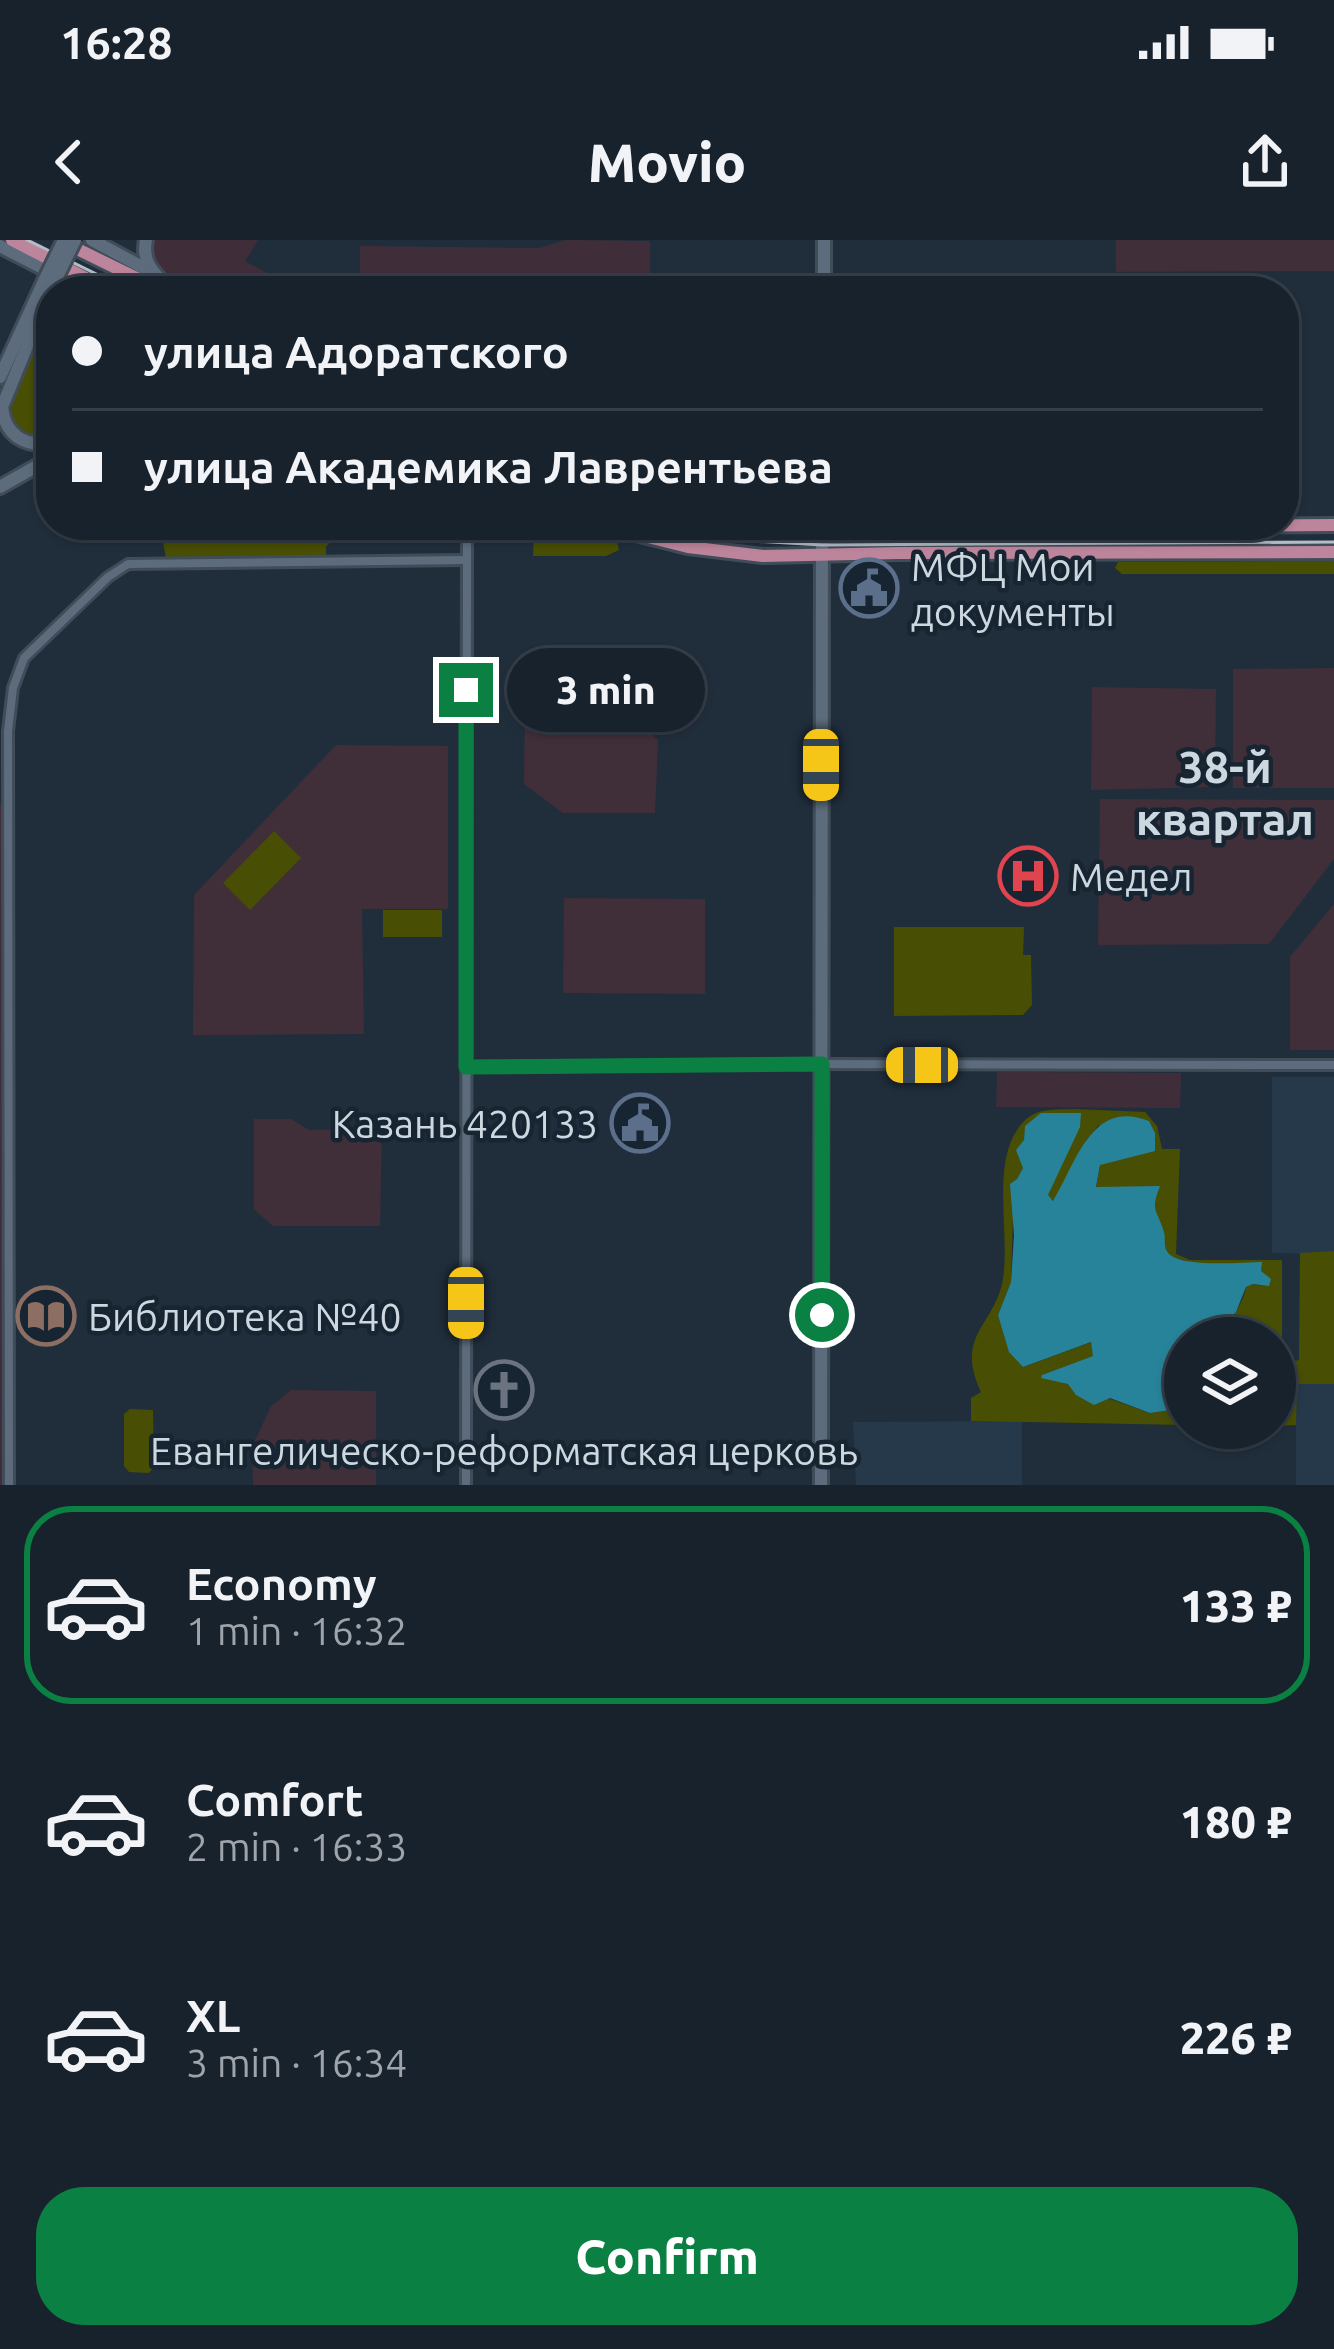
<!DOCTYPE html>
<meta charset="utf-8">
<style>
body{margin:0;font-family:Ubuntu,sans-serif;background:#252f39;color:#f1f3f6;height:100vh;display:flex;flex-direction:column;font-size:45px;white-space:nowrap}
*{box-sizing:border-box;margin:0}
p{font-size:39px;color:#9fa4aa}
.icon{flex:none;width:66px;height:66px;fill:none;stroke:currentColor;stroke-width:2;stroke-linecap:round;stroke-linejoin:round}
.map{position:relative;height:1245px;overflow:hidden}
.sheet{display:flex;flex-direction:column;background:#18222d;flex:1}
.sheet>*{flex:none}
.banner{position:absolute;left:36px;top:36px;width:1263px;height:264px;border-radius:48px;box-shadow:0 3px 9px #0004,0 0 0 3px #363f49;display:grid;align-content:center;height:264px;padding:0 36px;background:#18222d}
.controls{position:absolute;left:1164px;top:1077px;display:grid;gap:24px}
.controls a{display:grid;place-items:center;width:132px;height:132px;border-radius:50%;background:#18222d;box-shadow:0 3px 9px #0004,0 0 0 3px #363f49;font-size:60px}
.end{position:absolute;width:54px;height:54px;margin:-27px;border:15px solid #0b8043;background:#fff;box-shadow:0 0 0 6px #fff}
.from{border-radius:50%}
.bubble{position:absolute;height:84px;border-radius:42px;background:#18222d;box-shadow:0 3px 9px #0004,0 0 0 3px #363f49;font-size:39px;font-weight:800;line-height:84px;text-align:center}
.car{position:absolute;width:36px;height:72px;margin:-36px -18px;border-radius:15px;box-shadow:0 0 9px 3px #0007;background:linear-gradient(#f5c518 24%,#345 0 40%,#f5c518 0 76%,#345 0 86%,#f5c518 0)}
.banner b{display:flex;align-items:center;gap:42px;height:114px;font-size:45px}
.banner b+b{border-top:3px solid #363f49}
.banner i{width:30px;height:30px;background:#f1f3f6}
ul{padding:21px 0 0;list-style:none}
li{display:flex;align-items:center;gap:36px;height:198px;margin:0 24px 18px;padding:0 12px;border:6px solid transparent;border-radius:48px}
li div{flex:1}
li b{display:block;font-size:45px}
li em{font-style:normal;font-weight:800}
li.on{border-color:#0b8043}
li>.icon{width:108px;height:108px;stroke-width:1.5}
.primary-button{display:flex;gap:24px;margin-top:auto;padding:24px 36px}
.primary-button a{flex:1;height:138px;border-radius:48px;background:#0b8043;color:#fff;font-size:48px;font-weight:800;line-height:138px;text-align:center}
.status{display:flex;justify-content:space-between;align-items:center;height:84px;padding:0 60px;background:#18222d;direction:ltr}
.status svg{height:33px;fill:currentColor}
header{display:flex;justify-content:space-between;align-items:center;height:156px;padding:0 36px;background:#18222d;font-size:54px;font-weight:800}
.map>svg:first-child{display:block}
</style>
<div class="status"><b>16:28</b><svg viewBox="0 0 49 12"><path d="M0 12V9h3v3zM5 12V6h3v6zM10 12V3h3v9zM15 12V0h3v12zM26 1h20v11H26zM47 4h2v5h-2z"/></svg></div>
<header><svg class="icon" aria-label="back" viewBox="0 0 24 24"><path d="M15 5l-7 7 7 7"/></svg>Movio<svg class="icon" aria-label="share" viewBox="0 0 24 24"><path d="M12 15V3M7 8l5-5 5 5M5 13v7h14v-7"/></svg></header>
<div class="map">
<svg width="1334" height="1245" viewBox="0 0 1334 1245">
<rect width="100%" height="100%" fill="#202e3c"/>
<g fill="#3f2e39">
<path d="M 149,0 L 258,0 L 245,21 L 301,51 L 188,51 L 159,35 L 152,27 Z"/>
<path d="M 565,0 L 650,1 L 650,51 L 360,51 L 360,6 L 540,8 Z"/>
<path d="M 0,562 L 5,577 L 3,859 L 6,1245 L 0,1245 Z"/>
<path d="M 997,832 L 1181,833 L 1180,868 L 996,867 Z"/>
</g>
<g fill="#25394b">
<path d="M 1272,837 L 1334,837 L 1334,1014 L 1272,1013 Z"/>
<path d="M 1296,1143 L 1334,1144 L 1334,1245 L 1296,1245 Z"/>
<path d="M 1022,1181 L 1022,1245 L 856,1245 L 853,1182 Z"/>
</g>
<g fill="#402e38">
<path d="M 1116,0 L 1334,0 L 1334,31 L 1116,32 Z"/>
<path d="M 1334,428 L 1334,548 L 1233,548 L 1233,429 Z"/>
<path d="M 1092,447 L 1216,449 L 1215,532 L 1210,547 L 1091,550 Z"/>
<path d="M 525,460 L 617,461 L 658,500 L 655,573 L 563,573 L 524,544 Z"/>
<path d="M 336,505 L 448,506 L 448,669 L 362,669 L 364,794 L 193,795 L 194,655 Z"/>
<path d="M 1100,559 L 1334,560 L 1334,619 L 1269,704 L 1098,705 Z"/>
<path d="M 564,658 L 705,659 L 705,754 L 563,753 Z"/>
<path d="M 1334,664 L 1334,810 L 1290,810 L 1290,717 Z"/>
<path d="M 254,879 L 291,879 L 309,890 L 382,889 L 380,986 L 273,986 L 254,969 Z"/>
<path d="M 291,1150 L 376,1151 L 376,1245 L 253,1245 L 252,1207 L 271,1166 Z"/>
</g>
<g fill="#484e03">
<path d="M 51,78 L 51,198 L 34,201 L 14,189 L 10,160 Z"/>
<path d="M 160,285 L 343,285 L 326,307 L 326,318 L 166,318 Z"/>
<path d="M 549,285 L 566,285 L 617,301 L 619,310 L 606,316 L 533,316 C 534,301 532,289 549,285 Z"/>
<path d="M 1334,321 L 1334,334 L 1122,334 L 1115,328 L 1118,322 Z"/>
<path d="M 274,591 L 301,618 L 250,670 L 223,643 Z"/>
<path d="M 442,670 L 442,697 L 383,697 L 383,670 Z"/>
<path d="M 894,687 L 1024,687 L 1023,715 L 1031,715 L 1032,765 L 1023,775 L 894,776 Z"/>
<path d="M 1075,869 L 1145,872 L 1157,886 L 1162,909 L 1180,909 L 1176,1014 L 1190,1020 L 1282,1020 L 1282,1124 L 1299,1120 L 1300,1013 L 1334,1011 L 1334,1144 L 1297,1144 L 1296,1185 L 1275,1186 L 1275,1098 L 1227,1098 C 1229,1074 1242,1069 1246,1047 L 1253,1044 L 1263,1046 L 1171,1016 L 1165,1008 L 1153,964 L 1096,948 L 1100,926 L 1099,885 L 1087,899 L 1054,961 L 1047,956 L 1063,921 L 1025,887 L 1023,928 L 1017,939 L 1013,976 L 1011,1042 L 998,1075 L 1023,1127 L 1092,1102 L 1094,1116 L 1042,1135 L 1150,1173 L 1185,1168 L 1185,1185 L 971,1181 L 971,1158 L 981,1152 C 954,1094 995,1086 1003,1039 C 1010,994 992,927 1017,890 C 1032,867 1049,870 1075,869 Z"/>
<path d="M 130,1169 L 153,1170 L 154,1227 L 149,1233 L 129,1232 L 124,1226 L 124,1174 Z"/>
</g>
<path fill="#278399" d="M 1041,873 L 1081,873 L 1080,887 L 1048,955 L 1053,961 C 1076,924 1091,858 1149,881 L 1155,893 L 1155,911 L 1100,925 L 1096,947 L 1160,946 C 1150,972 1157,969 1164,992 C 1166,999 1163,1005 1167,1011 C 1177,1029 1242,1022 1262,1022 L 1261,1031 L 1271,1039 L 1269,1046 L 1253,1044 L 1246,1047 L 1236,1072 L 1229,1080 L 1227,1098 L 1185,1098 L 1185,1168 L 1150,1173 L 1110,1158 L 1094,1165 L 1076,1155 L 1068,1144 L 1041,1138 L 1042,1135 L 1093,1116 L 1091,1102 L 1023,1127 L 1009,1112 L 998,1075 L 1011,1042 L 1014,995 L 1010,944 L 1017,939 L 1023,928 L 1016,910 L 1024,900 L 1025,886 Z"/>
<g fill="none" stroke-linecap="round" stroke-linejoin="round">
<defs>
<g id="street">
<path d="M 466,827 L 813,824 L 1334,825"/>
<path d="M 9,1245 L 8,491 L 13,448 L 24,418 L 108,337 L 128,324 L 467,320"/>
<path d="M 466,1245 L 467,285"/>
</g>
<g id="secondary">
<path d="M 92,0 L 155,34"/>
<path d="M 146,0 C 141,24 156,35 172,51"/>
<path d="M 824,0 L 824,51"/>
<path d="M 0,6 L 87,51"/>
<path d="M 41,72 L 2,167 C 5,195 24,207 51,203"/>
<path d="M 39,77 L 53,45"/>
<path d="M 0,137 L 44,41"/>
<path d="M 0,247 L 51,218"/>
<path d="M 821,1245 L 822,285"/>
</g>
<g id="primary">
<path d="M 12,0 L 111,51"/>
<path d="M 67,4 L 163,51"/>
<path d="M 600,285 L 688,307 L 763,316 L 898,313 L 1334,312"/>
<path d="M 707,285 L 758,289 L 1334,285"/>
</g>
</defs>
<use href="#street" stroke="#404c58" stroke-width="14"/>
<use href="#secondary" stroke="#404c58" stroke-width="18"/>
<use href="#primary" stroke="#404c58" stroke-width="18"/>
<use href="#street" stroke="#5c6c7c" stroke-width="8"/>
<use href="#secondary" stroke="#5c6c7c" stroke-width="12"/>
<use href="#primary" stroke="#bd859c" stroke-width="12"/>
<g stroke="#b3bdc6" stroke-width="3">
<path d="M 27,0 L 131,51"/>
<path d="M 632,285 L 716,299 L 822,305 L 1334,302"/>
</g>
<defs>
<g id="secondary-bridge">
<path d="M 44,41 L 64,0"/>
<path d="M 53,45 L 75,0"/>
</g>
</defs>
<use href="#secondary-bridge" stroke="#404c58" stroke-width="18" stroke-linecap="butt"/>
<use href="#secondary-bridge" stroke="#5c6c7c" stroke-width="12"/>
</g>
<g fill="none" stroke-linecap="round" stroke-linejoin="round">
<path stroke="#0b8043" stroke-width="15" d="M 466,450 L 466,827 L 822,824 L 822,1075"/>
</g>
<defs>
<symbol id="civic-ring" viewBox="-11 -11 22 22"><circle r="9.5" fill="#162531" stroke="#5c6f8a" stroke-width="1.5"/><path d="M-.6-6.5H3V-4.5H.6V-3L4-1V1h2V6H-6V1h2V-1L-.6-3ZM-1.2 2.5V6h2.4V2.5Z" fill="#5c6f8a"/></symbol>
<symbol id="hospital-ring" viewBox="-11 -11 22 22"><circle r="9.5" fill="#162531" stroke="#e0444e" stroke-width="1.5"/><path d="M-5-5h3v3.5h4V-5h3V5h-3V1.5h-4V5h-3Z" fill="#e0444e"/></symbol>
<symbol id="library-ring" viewBox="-11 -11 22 22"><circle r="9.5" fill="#162531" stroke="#8d6e63" stroke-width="1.5"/><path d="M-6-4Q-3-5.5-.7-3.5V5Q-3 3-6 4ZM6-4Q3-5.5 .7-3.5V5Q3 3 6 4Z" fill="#8d6e63"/></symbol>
<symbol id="church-ring" viewBox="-11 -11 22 22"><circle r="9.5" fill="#162531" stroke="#6b7280" stroke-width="1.5"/><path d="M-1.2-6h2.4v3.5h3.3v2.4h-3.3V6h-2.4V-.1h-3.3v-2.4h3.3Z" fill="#6b7280"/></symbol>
</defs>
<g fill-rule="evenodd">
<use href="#civic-ring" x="836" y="315" width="66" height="66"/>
<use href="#hospital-ring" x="995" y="603" width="66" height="66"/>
<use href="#civic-ring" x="607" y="850" width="66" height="66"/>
<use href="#library-ring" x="13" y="1043" width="66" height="66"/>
<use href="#church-ring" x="471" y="1117" width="66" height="66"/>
</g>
<g text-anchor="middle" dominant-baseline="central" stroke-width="9" stroke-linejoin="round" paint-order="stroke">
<g font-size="39" fill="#cdd7df" stroke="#162531" text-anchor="start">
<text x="911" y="326">МФЦ Мои<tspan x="911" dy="45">документы</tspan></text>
<text x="1070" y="636">Медел</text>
<text x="598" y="883" text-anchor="end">Казань 420133</text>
<text x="88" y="1076">Библиотека №40</text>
<text x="504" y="1210" text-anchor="middle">Евангелическо-реформатская церковь</text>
</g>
<g font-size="45" font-weight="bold" fill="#cdd7df" stroke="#162531">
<text x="1225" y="526">38-й<tspan x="1225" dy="52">квартал</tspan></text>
</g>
</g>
</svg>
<div class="controls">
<a><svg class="icon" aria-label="layers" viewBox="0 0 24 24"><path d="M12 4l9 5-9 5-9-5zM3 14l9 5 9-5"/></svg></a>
</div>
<i class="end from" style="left:822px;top:1075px"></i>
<i class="end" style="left:466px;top:450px"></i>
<div class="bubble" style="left:507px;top:408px;width:198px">3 min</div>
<i class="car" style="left:821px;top:525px;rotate:180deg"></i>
<i class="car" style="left:922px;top:825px;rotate:270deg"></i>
<i class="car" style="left:466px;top:1063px;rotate:180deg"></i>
<div class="banner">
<b><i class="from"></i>улица Адоратского</b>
<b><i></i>улица Академика Лаврентьева</b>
</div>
</div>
<section class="sheet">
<ul>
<li class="on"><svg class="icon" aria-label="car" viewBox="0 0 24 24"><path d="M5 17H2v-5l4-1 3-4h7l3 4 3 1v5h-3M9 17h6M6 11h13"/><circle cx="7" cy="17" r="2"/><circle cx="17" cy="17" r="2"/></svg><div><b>Economy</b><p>1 min · 16:32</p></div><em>133 ₽</em></li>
<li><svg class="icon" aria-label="car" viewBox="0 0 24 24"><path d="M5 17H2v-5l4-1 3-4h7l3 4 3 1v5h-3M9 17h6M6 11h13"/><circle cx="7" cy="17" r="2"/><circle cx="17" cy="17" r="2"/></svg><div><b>Comfort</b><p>2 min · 16:33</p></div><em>180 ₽</em></li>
<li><svg class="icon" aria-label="car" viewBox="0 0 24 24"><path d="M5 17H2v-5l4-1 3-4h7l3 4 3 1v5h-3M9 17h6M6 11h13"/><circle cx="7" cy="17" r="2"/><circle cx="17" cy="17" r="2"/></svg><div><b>XL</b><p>3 min · 16:34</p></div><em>226 ₽</em></li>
</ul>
<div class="primary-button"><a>Confirm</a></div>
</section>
